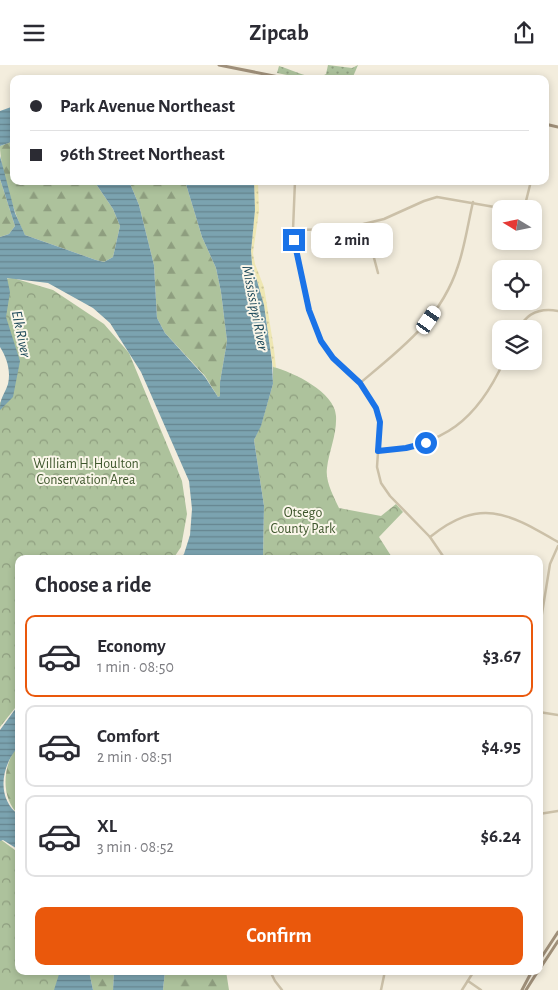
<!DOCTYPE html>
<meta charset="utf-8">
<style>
body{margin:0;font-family:"Alegreya Sans",sans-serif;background:#f7f7f7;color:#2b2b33;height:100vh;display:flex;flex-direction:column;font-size:19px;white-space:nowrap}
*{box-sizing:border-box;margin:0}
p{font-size:16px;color:#7c7c81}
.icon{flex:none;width:28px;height:28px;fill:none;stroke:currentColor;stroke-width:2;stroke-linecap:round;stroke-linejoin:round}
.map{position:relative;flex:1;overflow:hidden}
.details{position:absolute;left:15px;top:490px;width:528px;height:420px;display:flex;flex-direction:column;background:#fff;border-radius:10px;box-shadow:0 2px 8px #0003}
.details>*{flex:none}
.hud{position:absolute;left:10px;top:10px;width:539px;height:110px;border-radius:10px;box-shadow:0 2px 8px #0003;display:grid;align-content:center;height:110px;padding:0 20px;background:#fff}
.needle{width:32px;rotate:280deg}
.fabs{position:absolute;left:492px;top:135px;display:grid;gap:10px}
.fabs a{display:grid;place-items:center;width:50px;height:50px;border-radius:10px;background:#fff;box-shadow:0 2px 8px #0003;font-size:25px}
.end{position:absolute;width:22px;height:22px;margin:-11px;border:6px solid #1a73e8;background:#fff;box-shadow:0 0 0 2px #fff}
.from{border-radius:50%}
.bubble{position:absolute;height:35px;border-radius:10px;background:#fff;box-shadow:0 2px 8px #0003;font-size:16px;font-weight:700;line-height:35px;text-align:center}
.car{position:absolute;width:15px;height:30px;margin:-15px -8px;border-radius:6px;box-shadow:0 0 4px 1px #0007;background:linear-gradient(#fff 24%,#345 0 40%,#fff 0 76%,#345 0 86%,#fff 0)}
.hud b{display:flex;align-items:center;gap:18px;height:48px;font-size:19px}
.hud b+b{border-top:1px solid #e1e1e2}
.hud i{width:12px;height:12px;background:#2b2b33}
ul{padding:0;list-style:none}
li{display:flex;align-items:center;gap:15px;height:82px;margin:0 10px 8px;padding:0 10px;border:2px solid #e1e1e2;border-radius:10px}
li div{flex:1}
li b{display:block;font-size:19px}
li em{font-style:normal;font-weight:700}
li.active{border-color:#ea580c}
li>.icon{width:45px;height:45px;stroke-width:1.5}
h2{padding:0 20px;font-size:22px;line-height:60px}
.action{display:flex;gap:10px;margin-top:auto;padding:10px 20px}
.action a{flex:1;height:58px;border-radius:10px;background:#ea580c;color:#fff;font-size:20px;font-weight:700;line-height:58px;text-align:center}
header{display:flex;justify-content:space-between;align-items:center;height:65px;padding:0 20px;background:#fff;font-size:22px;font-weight:700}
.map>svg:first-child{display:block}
</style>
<header><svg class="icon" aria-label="menu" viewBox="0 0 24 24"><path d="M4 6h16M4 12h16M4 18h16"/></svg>Zipcab<svg class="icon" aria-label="share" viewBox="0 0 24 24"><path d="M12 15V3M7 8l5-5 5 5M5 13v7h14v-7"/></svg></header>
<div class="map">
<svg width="558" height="925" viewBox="0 0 558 925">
<defs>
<pattern id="grass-dots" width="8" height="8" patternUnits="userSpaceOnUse" patternTransform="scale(1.25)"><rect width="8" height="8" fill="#adc29c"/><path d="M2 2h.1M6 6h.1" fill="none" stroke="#8e9e7f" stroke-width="1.8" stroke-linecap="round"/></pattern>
<pattern id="forest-firs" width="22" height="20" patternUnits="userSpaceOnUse" patternTransform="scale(1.25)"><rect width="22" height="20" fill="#adc29c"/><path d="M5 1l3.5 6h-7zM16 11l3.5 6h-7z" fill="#8e9e7f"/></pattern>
<pattern id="sand-dots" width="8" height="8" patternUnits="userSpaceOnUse" patternTransform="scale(1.25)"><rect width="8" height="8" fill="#eee7b3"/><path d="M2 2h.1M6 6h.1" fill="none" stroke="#cdc79a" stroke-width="1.8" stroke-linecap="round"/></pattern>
<pattern id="park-crowns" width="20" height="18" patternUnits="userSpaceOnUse" patternTransform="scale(1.25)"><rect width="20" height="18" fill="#adc29c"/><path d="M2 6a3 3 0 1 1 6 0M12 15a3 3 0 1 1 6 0" fill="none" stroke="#8e9e7f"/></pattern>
<pattern id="water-rules" width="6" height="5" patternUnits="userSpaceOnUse" patternTransform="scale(1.25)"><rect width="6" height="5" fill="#7ba3b0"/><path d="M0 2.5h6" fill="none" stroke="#66858f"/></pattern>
</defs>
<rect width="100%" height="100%" fill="#f3eddd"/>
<path fill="url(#grass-dots)" d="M 328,0 L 352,3 L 358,0 L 352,14 L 307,14 L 277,8 L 279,1 C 292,4 313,18 326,9 Z"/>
<g fill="url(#forest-firs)">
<path d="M 14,76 L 14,116 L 94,116 L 113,144 L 120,161 L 113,192 L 104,197 L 96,195 L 25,170 C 14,149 0,104 0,81 Z"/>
<path d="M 0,114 L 15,161 L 9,169 L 0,172 Z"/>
<path d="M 129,116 L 185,116 L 202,172 L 216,203 L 221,227 L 227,276 L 220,317 L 220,331 L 218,332 L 205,311 L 165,268 L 157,253 L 154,200 L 139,140 Z"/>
<path d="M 19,679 L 19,750 C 0,733 2,699 19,679 Z"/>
<path d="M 89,906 L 114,906 L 113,925 L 93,925 Z"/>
<path d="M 165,906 L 226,906 L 229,925 L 163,925 Z"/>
</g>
<path fill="url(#sand-dots)" d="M 254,116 L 258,116 L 259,146 L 253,188 L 255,199 L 264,222 L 274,284 L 276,303 L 273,302 L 264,240 L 252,199 L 251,186 L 255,145 Z"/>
<g fill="url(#park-crowns)">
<path d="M 13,213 L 53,225 L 104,259 L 129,288 L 182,416 L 187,449 L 181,482 L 173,494 L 19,494 L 19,638 L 0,662 L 0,338 L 10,319 L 15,292 L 4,259 L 0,214 Z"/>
<path d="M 273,302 C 293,307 335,327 336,351 C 337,369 329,386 327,403 C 325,416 334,432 339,443 L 381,451 L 396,439 L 403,447 L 379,472 L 393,494 L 263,494 L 264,441 L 254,375 L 261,360 L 273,319 Z"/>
<path d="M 0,774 L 19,788 L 19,906 L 60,906 L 59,913 L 65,925 L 0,925 Z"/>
</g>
<g fill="url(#water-rules)">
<path d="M 14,41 L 14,76 L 0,81 L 0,46 Z"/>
<path d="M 0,91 L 15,148 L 25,170 L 96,195 L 104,197 L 113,192 L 120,161 L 113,144 L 94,116 L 129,116 L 139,140 L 154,200 L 157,253 L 165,268 L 205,312 L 218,332 L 220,331 L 220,317 L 227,276 L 221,227 L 216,203 L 202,172 L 185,116 L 254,116 L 255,145 L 251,186 L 252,199 L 264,240 L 272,297 L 273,319 L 261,361 L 254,375 L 264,441 L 263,494 L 180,494 L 184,489 L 190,470 L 192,444 L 189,416 L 141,307 L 110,258 L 93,243 L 48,218 L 7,213 L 10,227 L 6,252 L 20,296 L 13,332 L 0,345 C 0,332 4,331 8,319 C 11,306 7,293 0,282 L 0,172 L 9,169 L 15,161 L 0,114 Z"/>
<path d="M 19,639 C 19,651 21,666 19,678 C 17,684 10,692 8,698 C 0,716 2,738 19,750 L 19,785 L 3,775 L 0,776 L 0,665 Z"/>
<path d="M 60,906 L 89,906 L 93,925 L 54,925 Z"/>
<path d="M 114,906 L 165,906 L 163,925 L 113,925 Z"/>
</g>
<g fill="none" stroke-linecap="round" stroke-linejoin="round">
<g stroke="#cbc0a8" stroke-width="2.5">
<path d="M 295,116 L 293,165 L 294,179 L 309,245 L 316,265 L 328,288 L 360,318 L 376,343 L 380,357 L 377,402 L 381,418 L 390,431 L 430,472 L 445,494"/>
<path d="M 524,144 L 531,116"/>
<path d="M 365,159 L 378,208"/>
<path d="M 293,165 L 343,164 L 384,154 L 424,136 L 437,132 L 506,144"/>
<path d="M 519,264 C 527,247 541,243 558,246"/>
<path d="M 360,318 C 401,284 441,254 458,201 C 465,181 468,158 473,137"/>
<path d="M 378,386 C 444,381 477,355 504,296"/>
<path d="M 430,472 C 481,431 509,449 558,477"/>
<path d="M 539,567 L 550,499 L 558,481"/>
<path d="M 539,647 L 558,650"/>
<path d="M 539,749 L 558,746"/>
<path d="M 270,906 L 275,916 L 282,925"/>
<path d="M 468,916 L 481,925"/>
<path d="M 381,925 L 385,906"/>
<path d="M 462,925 L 474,906"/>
</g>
<g stroke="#9f8f79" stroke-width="3">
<path d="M 219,0 L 289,14"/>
<path d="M 545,59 L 558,62"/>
<path d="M 539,896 L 558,867"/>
<path d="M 539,905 L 558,876"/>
<path d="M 522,925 L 532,906"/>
<path d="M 526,925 L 538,906"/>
</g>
</g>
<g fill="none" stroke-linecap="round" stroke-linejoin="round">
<path stroke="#1a73e8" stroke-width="6" d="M 294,175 L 309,245 L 321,276 L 333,293 L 360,318 L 376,343 L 380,357 L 378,386 L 406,383 L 426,378"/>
</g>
<g text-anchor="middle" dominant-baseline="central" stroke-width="4" stroke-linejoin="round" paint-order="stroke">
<g font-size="14" fill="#3e562c" stroke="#faf6e9">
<text x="86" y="399">William H. Houlton<tspan x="86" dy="16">Conservation Area</tspan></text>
<text x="303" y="448">Otsego<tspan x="303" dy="16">County Park</tspan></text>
</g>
<g font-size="15" font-style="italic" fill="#1d495a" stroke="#faf6e9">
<text transform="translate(255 243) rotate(79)">Mississippi River</text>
<text transform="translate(21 269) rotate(78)">Elk River</text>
</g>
</g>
</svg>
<div class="fabs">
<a><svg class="needle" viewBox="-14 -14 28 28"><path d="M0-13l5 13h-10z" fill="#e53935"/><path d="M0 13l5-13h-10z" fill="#7c7c81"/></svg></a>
<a><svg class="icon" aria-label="locate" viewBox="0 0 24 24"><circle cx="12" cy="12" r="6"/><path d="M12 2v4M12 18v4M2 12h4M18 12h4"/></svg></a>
<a><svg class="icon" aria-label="layers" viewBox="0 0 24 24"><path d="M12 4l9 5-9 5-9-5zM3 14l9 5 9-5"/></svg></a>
</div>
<i class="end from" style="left:426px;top:378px"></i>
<i class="end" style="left:294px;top:175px"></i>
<div class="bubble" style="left:311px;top:158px;width:82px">2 min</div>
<i class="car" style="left:429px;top:255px;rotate:35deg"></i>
<div class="hud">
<b><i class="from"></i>Park Avenue Northeast</b>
<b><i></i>96th Street Northeast</b>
</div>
<section class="details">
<h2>Choose a ride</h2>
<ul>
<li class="active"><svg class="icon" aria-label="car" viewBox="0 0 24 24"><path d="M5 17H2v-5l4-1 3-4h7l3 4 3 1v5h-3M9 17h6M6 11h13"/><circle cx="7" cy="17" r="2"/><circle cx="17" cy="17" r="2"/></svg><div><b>Economy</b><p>1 min · 08:50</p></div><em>$3.67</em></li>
<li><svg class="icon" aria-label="car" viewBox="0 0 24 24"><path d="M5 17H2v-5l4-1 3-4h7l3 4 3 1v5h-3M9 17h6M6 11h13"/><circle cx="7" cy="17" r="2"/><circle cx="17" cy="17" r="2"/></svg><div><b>Comfort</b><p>2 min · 08:51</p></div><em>$4.95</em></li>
<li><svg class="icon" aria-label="car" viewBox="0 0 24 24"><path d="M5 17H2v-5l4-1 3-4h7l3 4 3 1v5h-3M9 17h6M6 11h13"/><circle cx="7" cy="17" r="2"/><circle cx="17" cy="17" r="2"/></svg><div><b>XL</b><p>3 min · 08:52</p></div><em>$6.24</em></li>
</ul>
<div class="action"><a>Confirm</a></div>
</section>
</div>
